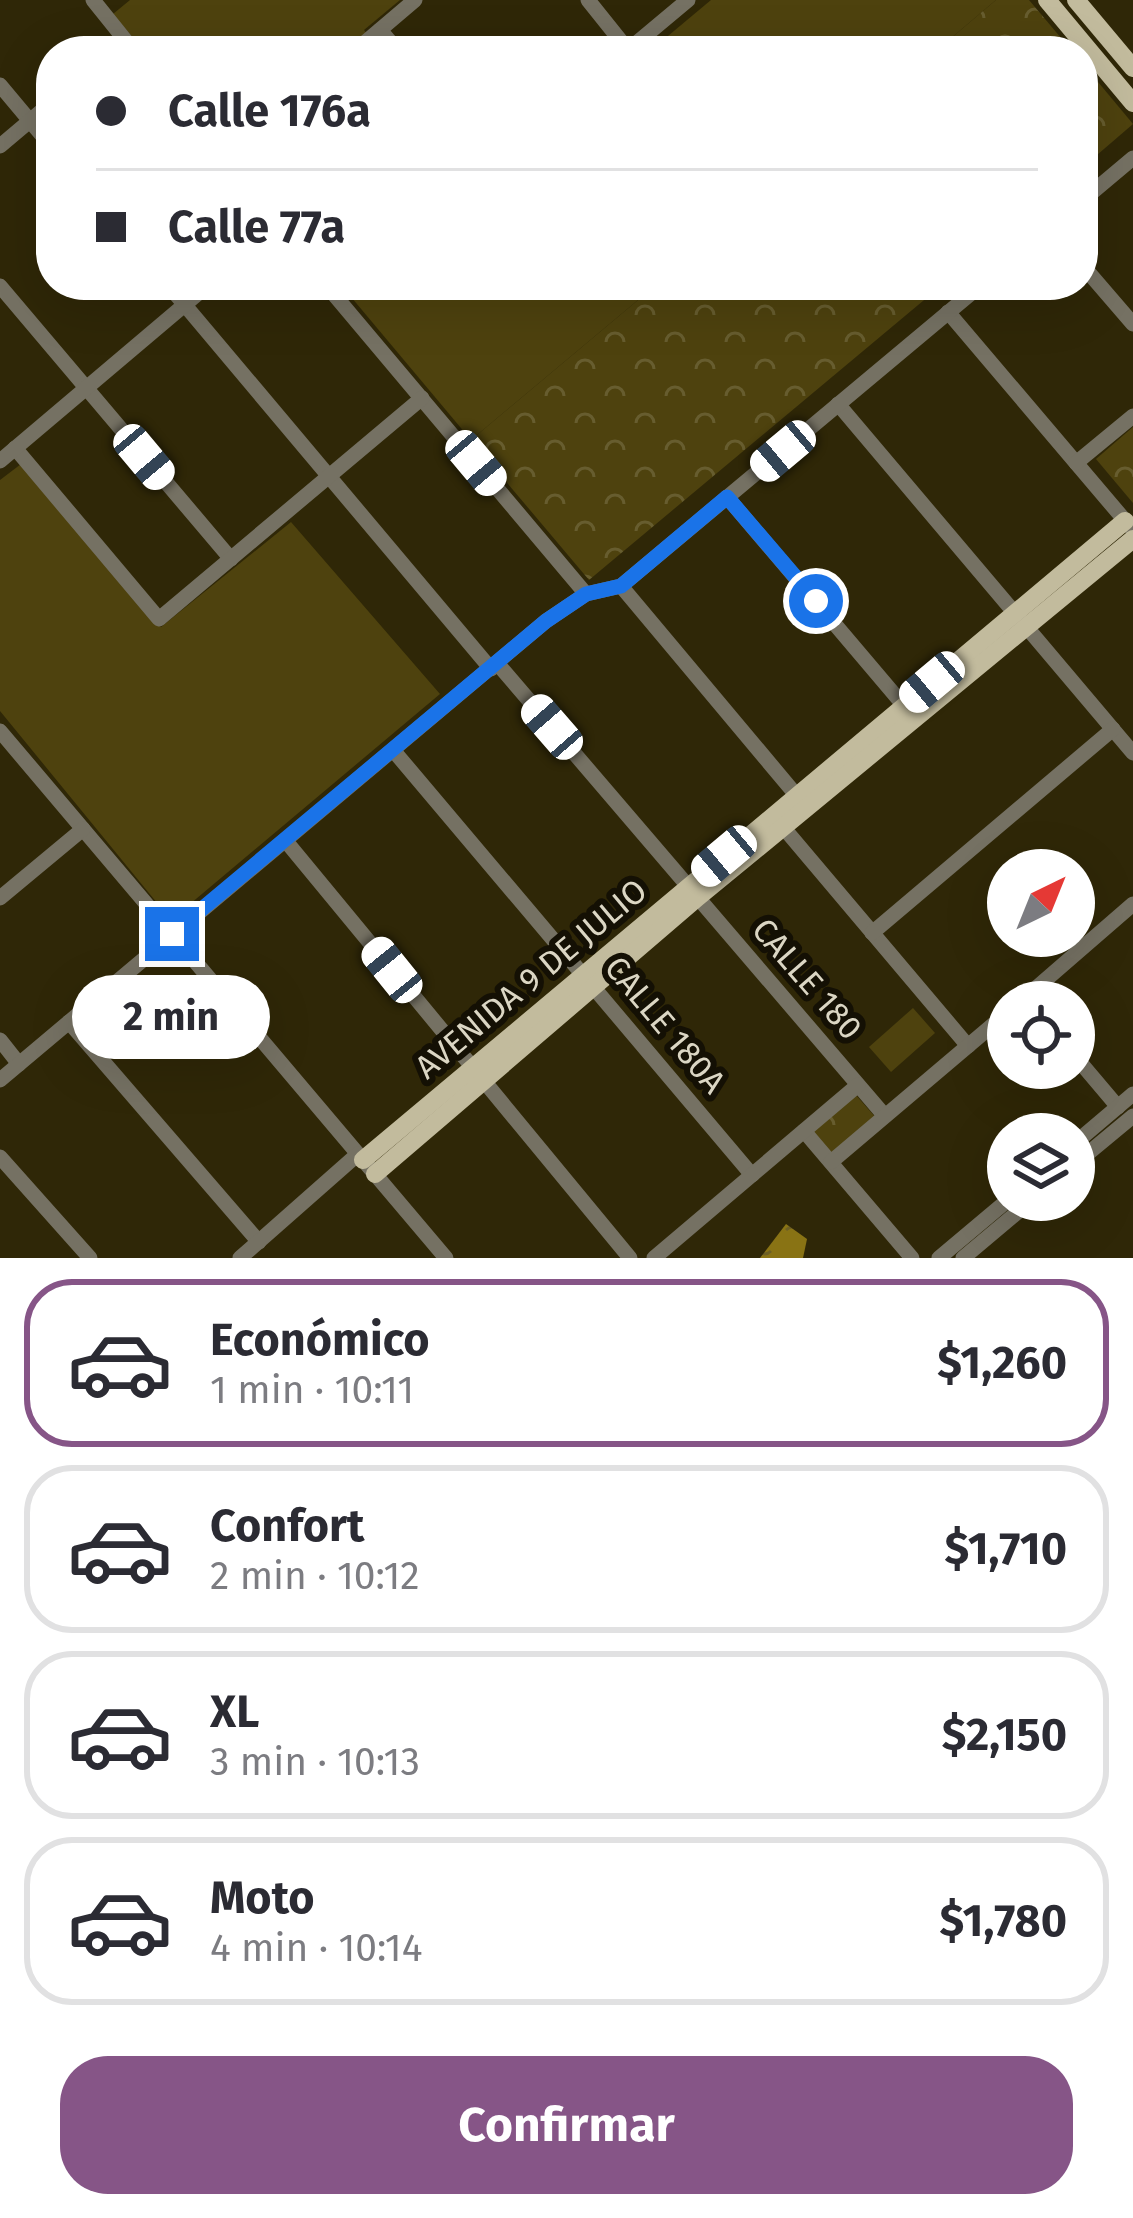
<!DOCTYPE html>
<html lang="es">
<meta charset="utf-8">
<style>
body{margin:0;font-family:"Fira Sans",sans-serif;background:#f2f2f3;color:#2b2b33;height:100vh;display:flex;flex-direction:column;font-size:45px;white-space:nowrap}
*{box-sizing:border-box;margin:0}
p{font-size:39px;color:#7c7c81}
.icon{flex:none;width:66px;height:66px;fill:none;stroke:currentColor;stroke-width:2;stroke-linecap:round;stroke-linejoin:round}
.map{position:relative;height:1258px;overflow:hidden}
.panel{display:flex;flex-direction:column;background:#fff;flex:1}
.panel>*{flex:none}
.banner{position:absolute;left:36px;top:36px;width:1062px;height:264px;border-radius:48px;box-shadow:0 12px 48px #0002;display:grid;align-content:center;height:264px;padding:0 60px;background:#fff}
.needle{width:78px;rotate:43deg}
.buttons{position:absolute;left:987px;top:849px;display:grid;gap:24px}
.buttons a{display:grid;place-items:center;width:108px;height:108px;border-radius:50%;background:#fff;box-shadow:0 12px 48px #0002;font-size:60px}
.end{position:absolute;width:54px;height:54px;margin:-27px;border:15px solid #1a73e8;background:#fff;box-shadow:0 0 0 6px #fff}
.from{border-radius:50%}
.bubble{position:absolute;height:84px;border-radius:42px;background:#fff;box-shadow:0 12px 48px #0002;font-size:39px;font-weight:700;line-height:84px;text-align:center}
.car{position:absolute;width:36px;height:72px;margin:-36px -18px;border-radius:15px;box-shadow:0 0 9px 3px #0007;background:linear-gradient(#fff 24%,#345 0 40%,#fff 0 76%,#345 0 86%,#fff 0)}
.banner b{display:flex;align-items:center;gap:42px;height:114px;font-size:45px}
.banner b+b{border-top:3px solid #e1e1e2}
.banner i{width:30px;height:30px;background:#2b2b33}
ul{padding:21px 0 0;list-style:none}
li{display:flex;align-items:center;gap:36px;height:168px;margin:0 24px 18px;padding:0 36px;border:6px solid #e1e1e2;border-radius:48px}
li div{flex:1}
li b{display:block;font-size:45px}
li em{font-style:normal;font-weight:700}
li.current{border-color:#865587}
li>.icon{width:108px;height:108px;stroke-width:1.5}
.button{display:flex;gap:24px;margin-top:auto;padding:24px 60px}
.button a{flex:1;height:138px;border-radius:48px;background:#865587;color:#fff;font-size:48px;font-weight:700;line-height:138px;text-align:center}
.map>svg:first-child{display:block}
</style>
<div class="map">
<svg width="1133" height="1258" viewBox="0 0 1133 1258">
<defs>
<pattern id="park-crowns" width="20" height="18" patternUnits="userSpaceOnUse" patternTransform="scale(3)"><rect width="20" height="18" fill="#4e420e"/><path d="M2 6a3 3 0 1 1 6 0M12 15a3 3 0 1 1 6 0" fill="none" stroke="#675d2f"/></pattern>
<pattern id="water-ripples" width="26" height="14" patternUnits="userSpaceOnUse" patternTransform="scale(3)"><rect width="26" height="14" fill="#897314"/><path d="M2 4q2-2 4 0t4 0M15 11q2-2 4 0t4 0" fill="none" stroke="#6d5f24"/></pattern>
</defs>
<rect width="100%" height="100%" fill="#2f2707"/>
<g fill="#4e420e">
<path d="M 130,0 L 400,0 L 364,30 L 381,51 L 144,51 L 113,14 Z"/>
<path d="M 711,0 L 996,0 L 936,51 L 650,51 Z"/>
<path d="M 341,285 L 656,285 L 471,440 Z"/>
<path d="M 25,461 L 161,627 L 291,522 L 440,694 L 171,920 L 0,711 L 0,480 Z"/>
<path d="M 913,1008 L 935,1033 L 891,1072 L 869,1047 Z"/>
</g>
<g fill="url(#park-crowns)">
<path d="M 996,0 L 1029,0 L 1072,51 L 936,51 Z"/>
<path d="M 1083,64 L 1133,124 L 1083,167 Z"/>
<path d="M 656,285 L 942,285 L 589,580 L 471,440 Z"/>
<path d="M 1133,427 L 1133,503 L 1096,459 Z"/>
<path d="M 855,1094 L 876,1118 L 832,1155 L 812,1131 Z"/>
</g>
<path fill="url(#water-ripples)" d="M 786,1224 L 807,1239 L 803,1258 L 760,1258 Z"/>
<g fill="none" stroke-linecap="round" stroke-linejoin="round">
<g stroke="#757163" stroke-width="15">
<path d="M 93,0 L 134,51"/>
<path d="M 588,0 L 628,50"/>
<path d="M 380,30 L 398,51"/>
<path d="M 355,51 L 415,0"/>
<path d="M 627,51 L 688,0"/>
<path d="M 0,85 L 51,146"/>
<path d="M 0,146 L 51,103"/>
<path d="M 1083,200 L 1133,158"/>
<path d="M 1083,266 L 1133,324"/>
<path d="M 168,285 L 491,669"/>
<path d="M 326,285 L 586,594"/>
<path d="M 0,286 L 231,559"/>
<path d="M 948,312 L 1133,530"/>
<path d="M 838,404 L 1133,753"/>
<path d="M 15,448 L 159,619 L 422,398"/>
<path d="M 0,461 L 208,285"/>
<path d="M 1076,463 L 1133,416"/>
<path d="M 727,497 L 911,714"/>
<path d="M 621,586 L 797,796"/>
<path d="M 497,663 L 884,1115"/>
<path d="M 0,731 L 446,1258"/>
<path d="M 393,750 L 752,1175"/>
<path d="M 783,827 L 968,1046"/>
<path d="M 285,840 L 630,1258"/>
<path d="M 0,898 L 83,829"/>
<path d="M 872,933 L 1113,729"/>
<path d="M 1020,1002 L 1133,904"/>
<path d="M 69,1022 L 259,1242"/>
<path d="M 0,1040 L 19,1064"/>
<path d="M 1074,1055 L 1118,1107"/>
<path d="M 0,1080 L 546,621 L 586,594 L 621,586 L 981,285"/>
<path d="M 804,1131 L 912,1258"/>
<path d="M 1074,1144 L 1133,1094"/>
<path d="M 0,1157 L 90,1258"/>
<path d="M 831,1162 L 1008,1012"/>
<path d="M 1074,1165 L 1133,1116"/>
<path d="M 240,1258 L 358,1154"/>
<path d="M 654,1258 L 858,1085"/>
<path d="M 939,1258 L 1008,1200"/>
<path d="M 963,1258 L 1032,1200"/>
</g>
<g stroke="#c2bb9d" stroke-width="18">
<path d="M 1047,0 L 1133,103"/>
<path d="M 1076,0 L 1133,68"/>
<path d="M 363,1160 L 1125,521"/>
<path d="M 375,1174 L 697,898 L 1133,539"/>
</g>
</g>
<g fill="none" stroke-linecap="round" stroke-linejoin="round">
<path stroke="#1a73e8" stroke-width="15" d="M 172,934 L 546,621 L 586,594 L 621,586 L 727,497 L 816,601"/>
</g>
<g text-anchor="middle" dominant-baseline="central" stroke-width="12" stroke-linejoin="round" paint-order="stroke">
<g font-size="33" fill="#dbd6c4" stroke="#141004">
<text transform="translate(531 979) rotate(-40)">AVENIDA 9 DE JULIO</text>
<text transform="translate(807 979) rotate(49)">CALLE 180</text>
<text transform="translate(665 1025) rotate(50)">CALLE 180A</text>
</g>
</g>
</svg>
<div class="buttons">
<a><svg class="needle" viewBox="-14 -14 28 28"><path d="M0-13l5 13h-10z" fill="#e53935"/><path d="M0 13l5-13h-10z" fill="#7c7c81"/></svg></a>
<a><svg class="icon" aria-label="locate" viewBox="0 0 24 24"><circle cx="12" cy="12" r="6"/><path d="M12 2v4M12 18v4M2 12h4M18 12h4"/></svg></a>
<a><svg class="icon" aria-label="layers" viewBox="0 0 24 24"><path d="M12 4l9 5-9 5-9-5zM3 14l9 5 9-5"/></svg></a>
</div>
<i class="end from" style="left:816px;top:601px"></i>
<i class="end" style="left:172px;top:934px"></i>
<div class="bubble" style="left:72px;top:975px;width:198px">2 min</div>
<i class="car" style="left:783px;top:451px;rotate:230deg"></i>
<i class="car" style="left:144px;top:457px;rotate:140deg"></i>
<i class="car" style="left:476px;top:463px;rotate:140deg"></i>
<i class="car" style="left:932px;top:682px;rotate:230deg"></i>
<i class="car" style="left:552px;top:727px;rotate:319deg"></i>
<i class="car" style="left:724px;top:856px;rotate:230deg"></i>
<i class="car" style="left:392px;top:970px;rotate:321deg"></i>
<div class="banner">
<b><i class="from"></i>Calle 176a</b>
<b><i></i>Calle 77a</b>
</div>
</div>
<section class="panel">
<ul>
<li class="current"><svg class="icon" aria-label="car" viewBox="0 0 24 24"><path d="M5 17H2v-5l4-1 3-4h7l3 4 3 1v5h-3M9 17h6M6 11h13"/><circle cx="7" cy="17" r="2"/><circle cx="17" cy="17" r="2"/></svg><div><b>Económico</b><p>1 min · 10:11</p></div><em>$1,260</em></li>
<li><svg class="icon" aria-label="car" viewBox="0 0 24 24"><path d="M5 17H2v-5l4-1 3-4h7l3 4 3 1v5h-3M9 17h6M6 11h13"/><circle cx="7" cy="17" r="2"/><circle cx="17" cy="17" r="2"/></svg><div><b>Confort</b><p>2 min · 10:12</p></div><em>$1,710</em></li>
<li><svg class="icon" aria-label="car" viewBox="0 0 24 24"><path d="M5 17H2v-5l4-1 3-4h7l3 4 3 1v5h-3M9 17h6M6 11h13"/><circle cx="7" cy="17" r="2"/><circle cx="17" cy="17" r="2"/></svg><div><b>XL</b><p>3 min · 10:13</p></div><em>$2,150</em></li>
<li><svg class="icon" aria-label="car" viewBox="0 0 24 24"><path d="M5 17H2v-5l4-1 3-4h7l3 4 3 1v5h-3M9 17h6M6 11h13"/><circle cx="7" cy="17" r="2"/><circle cx="17" cy="17" r="2"/></svg><div><b>Moto</b><p>4 min · 10:14</p></div><em>$1,780</em></li>
</ul>
<div class="button"><a>Confirmar</a></div>
</section>
